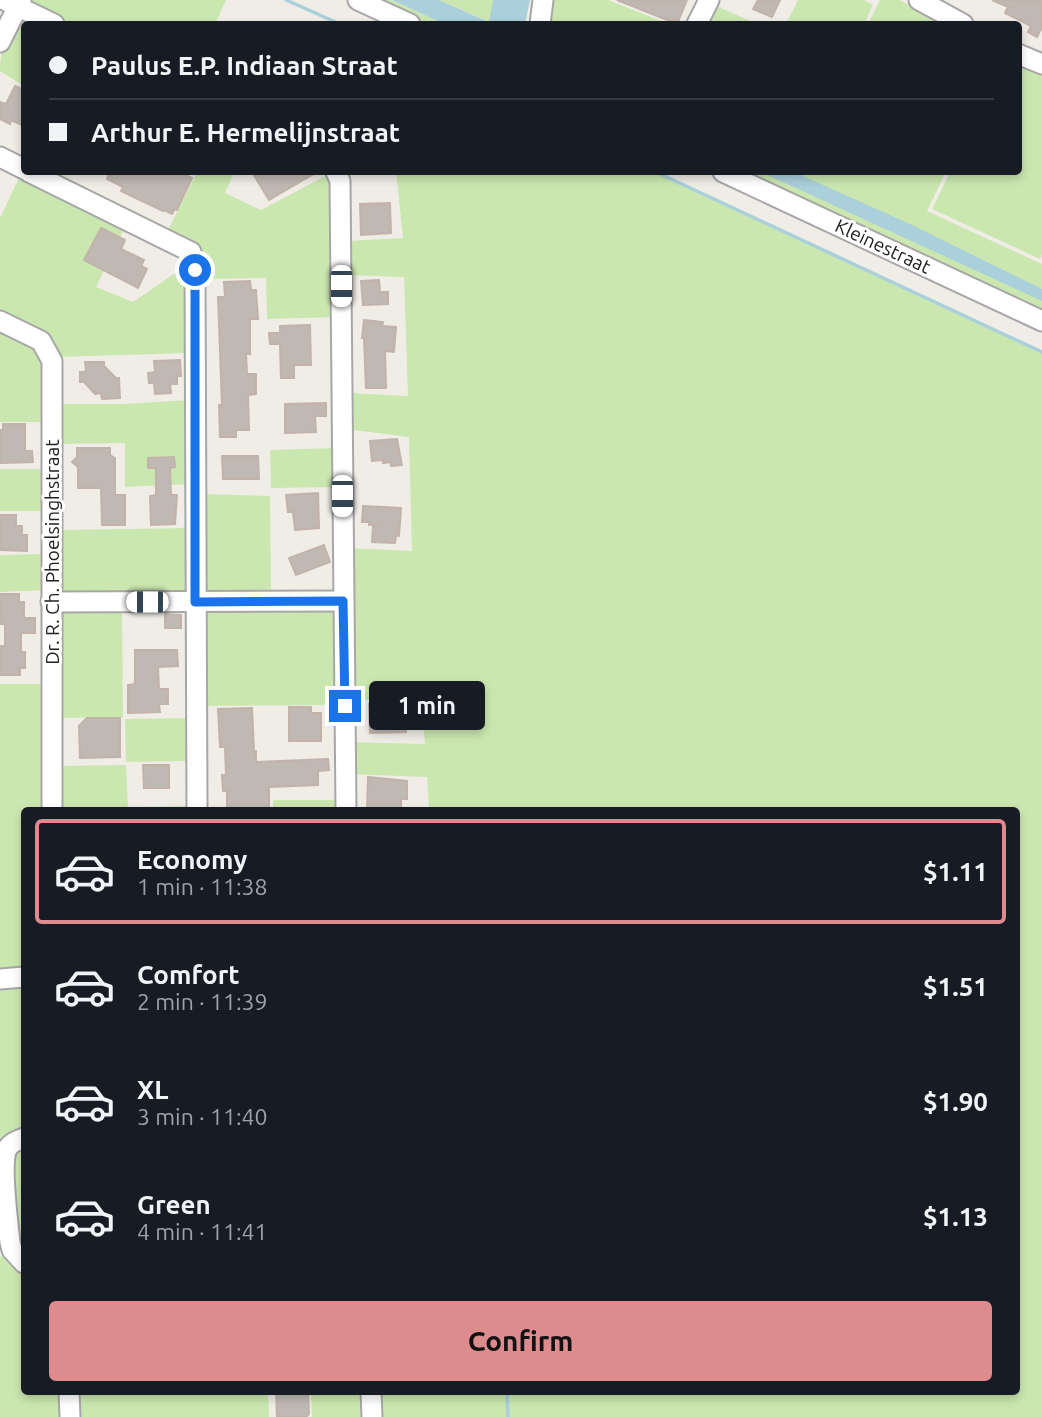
<!DOCTYPE html>
<meta charset="utf-8">
<style>
body{margin:0;font-family:Ubuntu,sans-serif;background:#242831;color:#f1f3f6;height:100vh;display:flex;flex-direction:column;font-size:26px;white-space:nowrap}
*{box-sizing:border-box;margin:0}
p{font-size:23px;color:#9ea1a6}
.icon{flex:none;width:38px;height:38px;fill:none;stroke:currentColor;stroke-width:2;stroke-linecap:round;stroke-linejoin:round}
.map{position:relative;flex:1;overflow:hidden}
.panel{position:absolute;left:21px;top:807px;width:999px;height:588px;display:flex;flex-direction:column;background:#171b24;border-radius:7px;box-shadow:0 4px 10px #0003}
.panel>*{flex:none}
.banner{position:absolute;left:21px;top:21px;width:1001px;height:154px;border-radius:7px;box-shadow:0 4px 10px #0003;display:grid;align-content:center;height:154px;padding:0 28px;background:#171b24}
.end{position:absolute;width:32px;height:32px;margin:-16px;border:9px solid #1a73e8;background:#fff;box-shadow:0 0 0 4px #fff}
.from{border-radius:50%}
.bubble{position:absolute;height:49px;border-radius:7px;background:#171b24;box-shadow:0 4px 10px #0003;font-size:23px;font-weight:700;line-height:49px;text-align:center}
.car{position:absolute;width:21px;height:42px;margin:-21px -10px;border-radius:9px;box-shadow:0 0 5px 2px #0007;background:linear-gradient(#fff 24%,#345 0 40%,#fff 0 76%,#345 0 86%,#fff 0)}
.banner b{display:flex;align-items:center;gap:24px;height:66px;font-size:26px}
.banner b+b{border-top:2px solid #363941}
.banner i{width:18px;height:18px;background:#f1f3f6}
ul{padding:12px 0 0;list-style:none}
li{display:flex;align-items:center;gap:21px;height:105px;margin:0 14px 10px;padding:0 14px;border:4px solid transparent;border-radius:7px}
li div{flex:1}
li b{display:block;font-size:26px}
li em{font-style:normal;font-weight:700}
li.selected{border-color:#dd8b8d}
li>.icon{width:63px;height:63px;stroke-width:1.5}
.primary-button{display:flex;gap:14px;margin-top:auto;padding:14px 28px}
.primary-button a{flex:1;height:80px;border-radius:7px;background:#dd8b8d;color:#111;font-size:28px;font-weight:700;line-height:80px;text-align:center}
.map>svg:first-child{display:block}
</style>
<div class="map">
<svg width="1042" height="1417" viewBox="0 0 1042 1417">
<rect width="100%" height="100%" fill="#f0ede7"/>
<g fill="#cbe7b0">
<path d="M 31,0 L 226,0 L 215,24 L 64,24 L 42,14 Z"/>
<path d="M 368,0 L 392,0 L 444,24 L 421,24 Z"/>
<path d="M 439,0 L 493,0 L 490,22 Z"/>
<path d="M 546,0 L 608,0 L 669,24 L 543,24 Z"/>
<path d="M 798,0 L 864,0 L 873,5 L 864,24 L 786,24 Z"/>
<path d="M 880,0 L 899,0 L 948,24 L 868,24 Z"/>
<path d="M 712,4 L 757,24 L 703,24 Z"/>
<path d="M 23,16 L 42,24 L 24,24 L 24,86 L 0,71 C 0,55 6,23 23,16 Z"/>
<path d="M 1019,59 L 1042,70 L 1042,255 L 1040,259 L 932,209 L 950,172 L 1018,172 Z"/>
<path d="M 197,172 L 234,172 L 225,193 L 261,210 L 333,172 L 336,317 L 267,319 L 266,278 L 202,279 L 166,234 Z"/>
<path d="M 396,172 L 656,172 L 1042,352 L 1042,1417 L 376,1417 L 375,1391 L 1017,1391 L 1017,810 L 429,810 L 427,777 L 349,774 L 349,742 L 425,744 L 422,702 L 349,699 L 347,548 L 412,551 L 409,437 L 353,430 L 351,393 L 408,396 L 404,277 L 348,275 L 347,241 L 403,238 Z"/>
<path d="M 731,172 L 946,172 L 927,211 L 1042,264 L 1042,319 Z"/>
<path d="M 20,176 L 125,227 L 96,287 L 133,302 L 187,265 L 188,353 L 57,357 L 0,315 L 0,218 Z"/>
<path d="M 0,326 L 30,341 L 45,357 L 45,422 L 0,422 Z"/>
<path d="M 190,400 L 189,484 L 125,487 L 125,443 L 57,444 L 57,404 L 123,404 Z"/>
<path d="M 335,448 L 336,487 L 271,488 L 270,450 Z"/>
<rect x="0" y="469" width="48" height="42"/>
<path d="M 202,494 L 270,496 L 271,591 L 267,597 L 207,595 L 203,589 Z"/>
<path d="M 190,528 L 191,590 L 186,596 L 63,594 L 55,581 L 56,530 Z"/>
<path d="M 47,554 L 47,590 L 0,592 L 0,555 Z"/>
<path d="M 122,605 L 123,717 L 56,718 L 58,612 L 62,608 Z"/>
<path d="M 327,607 L 335,611 L 338,705 L 201,706 L 205,609 Z"/>
<path d="M 0,684 L 47,684 L 48,810 L 24,810 L 24,972 L 0,975 Z"/>
<path d="M 190,718 L 191,761 L 126,762 L 125,719 Z"/>
<path d="M 126,765 L 128,807 L 192,806 L 192,810 L 58,810 L 57,766 Z"/>
<rect x="273" y="800" width="67" height="10"/>
<path d="M 24,987 L 24,1134 L 0,1145 L 0,989 Z"/>
<path d="M 24,1142 L 24,1258 L 11,1249 L 10,1149 Z"/>
<path d="M 2,1256 L 24,1274 L 24,1391 L 63,1391 L 64,1417 L 0,1417 L 0,1257 Z"/>
<path d="M 73,1391 L 268,1391 L 269,1417 L 74,1417 Z"/>
<path d="M 311,1391 L 367,1391 L 369,1417 L 312,1417 Z"/>
</g>
<g fill="#aad0db">
<path d="M 392,0 L 439,0 L 489,22 L 493,0 L 530,0 L 525,24 L 444,24 Z"/>
<path d="M 761,172 L 794,172 L 910,224 L 1042,289 L 1042,301 Z"/>
</g>
<g fill="none" stroke-linecap="round" stroke-linejoin="round">
<g stroke="#aad0db" stroke-width="3.5">
<path d="M 286,0 L 340,24"/>
<path d="M 656,172 L 1042,352"/>
<path d="M 507,1391 L 508,1417"/>
</g>
</g>
<g fill="#c0b9b3" stroke="#c1b3aa" stroke-width="2">
<path d="M 617,0 L 687,0 L 677,24 Z"/>
<path d="M 758,0 L 780,0 L 772,17 L 753,9 Z"/>
<path d="M 992,0 L 1042,0 L 1042,27 L 1037,37 L 1028,32 L 1031,26 L 1005,13 L 1008,7 Z"/>
<path d="M 15,86 L 24,90 L 24,126 L 11,120 L 10,124 L 0,119 L 0,102 L 6,104 Z"/>
<path d="M 110,172 L 186,172 L 185,175 L 192,178 L 177,210 L 175,209 L 172,214 L 164,210 L 163,211 L 121,191 L 123,187 L 107,179 Z"/>
<path d="M 252,172 L 317,172 L 269,200 Z"/>
<path d="M 390,203 L 391,233 L 361,235 L 360,204 Z"/>
<path d="M 101,228 L 125,240 L 121,249 L 144,260 L 141,266 L 147,269 L 138,288 L 84,260 Z"/>
<path d="M 379,280 L 380,292 L 388,292 L 388,304 L 363,305 L 361,281 Z"/>
<path d="M 250,281 L 251,290 L 256,290 L 258,319 L 250,319 L 250,354 L 246,354 L 247,374 L 256,374 L 256,394 L 248,395 L 249,430 L 236,430 L 236,437 L 220,437 L 219,405 L 222,405 L 218,297 L 225,297 L 224,282 Z"/>
<path d="M 364,320 L 383,322 L 382,326 L 396,327 L 394,352 L 385,351 L 386,388 L 366,388 L 364,338 L 362,338 Z"/>
<path d="M 310,325 L 311,365 L 294,365 L 294,378 L 281,378 L 280,344 L 270,344 L 269,333 L 280,333 L 280,326 Z"/>
<path d="M 180,360 L 181,376 L 177,376 L 177,384 L 170,384 L 171,393 L 155,394 L 154,383 L 149,383 L 148,373 L 155,372 L 154,361 Z"/>
<path d="M 85,362 L 104,362 L 104,366 L 116,378 L 119,378 L 120,398 L 102,399 L 101,393 L 95,394 L 84,382 L 80,382 L 80,372 L 86,372 Z"/>
<path d="M 326,403 L 326,416 L 315,416 L 316,432 L 285,433 L 285,404 Z"/>
<path d="M 3,424 L 25,424 L 25,451 L 32,451 L 33,462 L 0,463 L 0,430 L 3,430 Z"/>
<path d="M 397,439 L 402,465 L 391,466 L 391,462 L 383,463 L 383,460 L 372,461 L 370,441 Z"/>
<path d="M 77,448 L 110,448 L 110,455 L 115,458 L 115,495 L 125,495 L 125,525 L 102,525 L 101,488 L 78,488 L 78,467 L 72,462 L 77,457 Z"/>
<path d="M 222,456 L 258,456 L 259,479 L 223,479 Z"/>
<path d="M 174,457 L 175,467 L 170,468 L 171,495 L 177,495 L 175,524 L 151,525 L 150,496 L 156,495 L 156,468 L 148,468 L 148,458 Z"/>
<path d="M 318,493 L 319,528 L 295,530 L 293,512 L 288,512 L 286,495 Z"/>
<path d="M 363,506 L 401,508 L 399,536 L 396,535 L 395,543 L 372,542 L 373,526 L 379,524 L 369,525 L 369,522 L 362,522 Z"/>
<path d="M 0,515 L 16,515 L 16,526 L 22,526 L 22,535 L 27,535 L 27,551 L 0,550 Z"/>
<path d="M 324,545 L 330,562 L 296,575 L 289,558 Z"/>
<path d="M 0,594 L 19,594 L 19,602 L 24,602 L 24,618 L 35,618 L 35,633 L 21,633 L 21,652 L 25,652 L 25,668 L 20,668 L 20,675 L 0,675 L 0,646 L 5,646 L 5,624 L 0,624 Z"/>
<path d="M 165,614 L 181,615 L 181,628 L 165,628 Z"/>
<path d="M 135,650 L 177,650 L 178,666 L 158,667 L 159,689 L 168,689 L 168,704 L 159,704 L 160,712 L 128,713 L 128,685 L 135,684 Z"/>
<path d="M 405,703 L 406,732 L 370,733 L 369,704 Z"/>
<path d="M 289,707 L 311,707 L 311,713 L 321,713 L 321,741 L 289,741 Z"/>
<path d="M 252,708 L 254,751 L 256,751 L 256,762 L 328,759 L 329,770 L 318,771 L 318,785 L 269,787 L 269,810 L 227,810 L 227,791 L 223,791 L 222,775 L 226,775 L 225,747 L 220,747 L 218,709 Z"/>
<path d="M 87,718 L 120,718 L 120,757 L 80,758 L 79,726 Z"/>
<path d="M 143,765 L 169,765 L 169,788 L 144,788 Z"/>
<path d="M 368,777 L 407,781 L 407,799 L 401,799 L 401,810 L 367,810 Z"/>
<path d="M 276,1391 L 308,1391 L 309,1414 L 306,1417 L 277,1417 Z"/>
</g>
<g fill="none" stroke-linecap="round" stroke-linejoin="round">
<defs>
<g id="minor">
<path d="M 4,0 L 54,24"/>
<path d="M 358,0 L 410,24"/>
<path d="M 919,0 L 963,24"/>
<path d="M 540,24 L 543,0"/>
<path d="M 697,24 L 709,0"/>
<path d="M 0,42 L 21,0"/>
<path d="M 1018,54 L 1042,64"/>
<path d="M 0,157 L 24,169"/>
<path d="M 29,172 L 191,252 L 195,270 L 197,810"/>
<path d="M 336,172 L 340,181 L 346,810"/>
<path d="M 723,172 L 1042,321"/>
<path d="M 0,321 L 41,341 L 52,361 L 52,810"/>
<path d="M 51,602 L 343,601"/>
<path d="M 0,979 L 24,977"/>
<path d="M 24,1138 C 18,1140 10,1143 7,1149 C 0,1164 8,1223 10,1242 L 12,1250 L 24,1263"/>
<path d="M 69,1391 L 70,1417"/>
<path d="M 371,1391 L 372,1417"/>
</g>
</defs>
<use href="#minor" stroke="#a7a7a7" stroke-width="23"/>
<use href="#minor" stroke="#fff" stroke-width="19"/>
</g>
<g fill="none" stroke-linecap="round" stroke-linejoin="round">
<path stroke="#1a73e8" stroke-width="9" d="M 195,270 L 195,602 L 343,601 L 345,706"/>
</g>
<g text-anchor="middle" dominant-baseline="central" stroke-width="6" stroke-linejoin="round" paint-order="stroke">
<g font-size="19" fill="#202020" stroke="#fff">
<text transform="translate(883 246) rotate(25)">Kleinestraat</text>
<text transform="translate(52 552) rotate(-90)">Dr. R. Ch. Phoelsinghstraat</text>
</g>
</g>
</svg>
<i class="end from" style="left:195px;top:270px"></i>
<i class="end" style="left:345px;top:706px"></i>
<div class="bubble" style="left:369px;top:681px;width:116px">1 min</div>
<i class="car" style="left:341px;top:286px;rotate:180deg"></i>
<i class="car" style="left:342px;top:496px;rotate:180deg"></i>
<i class="car" style="left:147px;top:602px;rotate:270deg"></i>
<div class="banner">
<b><i class="from"></i>Paulus E.P. Indiaan Straat</b>
<b><i></i>Arthur E. Hermelijnstraat</b>
</div>
<section class="panel">
<ul>
<li class="selected"><svg class="icon" aria-label="car" viewBox="0 0 24 24"><path d="M5 17H2v-5l4-1 3-4h7l3 4 3 1v5h-3M9 17h6M6 11h13"/><circle cx="7" cy="17" r="2"/><circle cx="17" cy="17" r="2"/></svg><div><b>Economy</b><p>1 min · 11:38</p></div><em>$1.11</em></li>
<li><svg class="icon" aria-label="car" viewBox="0 0 24 24"><path d="M5 17H2v-5l4-1 3-4h7l3 4 3 1v5h-3M9 17h6M6 11h13"/><circle cx="7" cy="17" r="2"/><circle cx="17" cy="17" r="2"/></svg><div><b>Comfort</b><p>2 min · 11:39</p></div><em>$1.51</em></li>
<li><svg class="icon" aria-label="car" viewBox="0 0 24 24"><path d="M5 17H2v-5l4-1 3-4h7l3 4 3 1v5h-3M9 17h6M6 11h13"/><circle cx="7" cy="17" r="2"/><circle cx="17" cy="17" r="2"/></svg><div><b>XL</b><p>3 min · 11:40</p></div><em>$1.90</em></li>
<li><svg class="icon" aria-label="car" viewBox="0 0 24 24"><path d="M5 17H2v-5l4-1 3-4h7l3 4 3 1v5h-3M9 17h6M6 11h13"/><circle cx="7" cy="17" r="2"/><circle cx="17" cy="17" r="2"/></svg><div><b>Green</b><p>4 min · 11:41</p></div><em>$1.13</em></li>
</ul>
<div class="primary-button"><a>Confirm</a></div>
</section>
</div>
